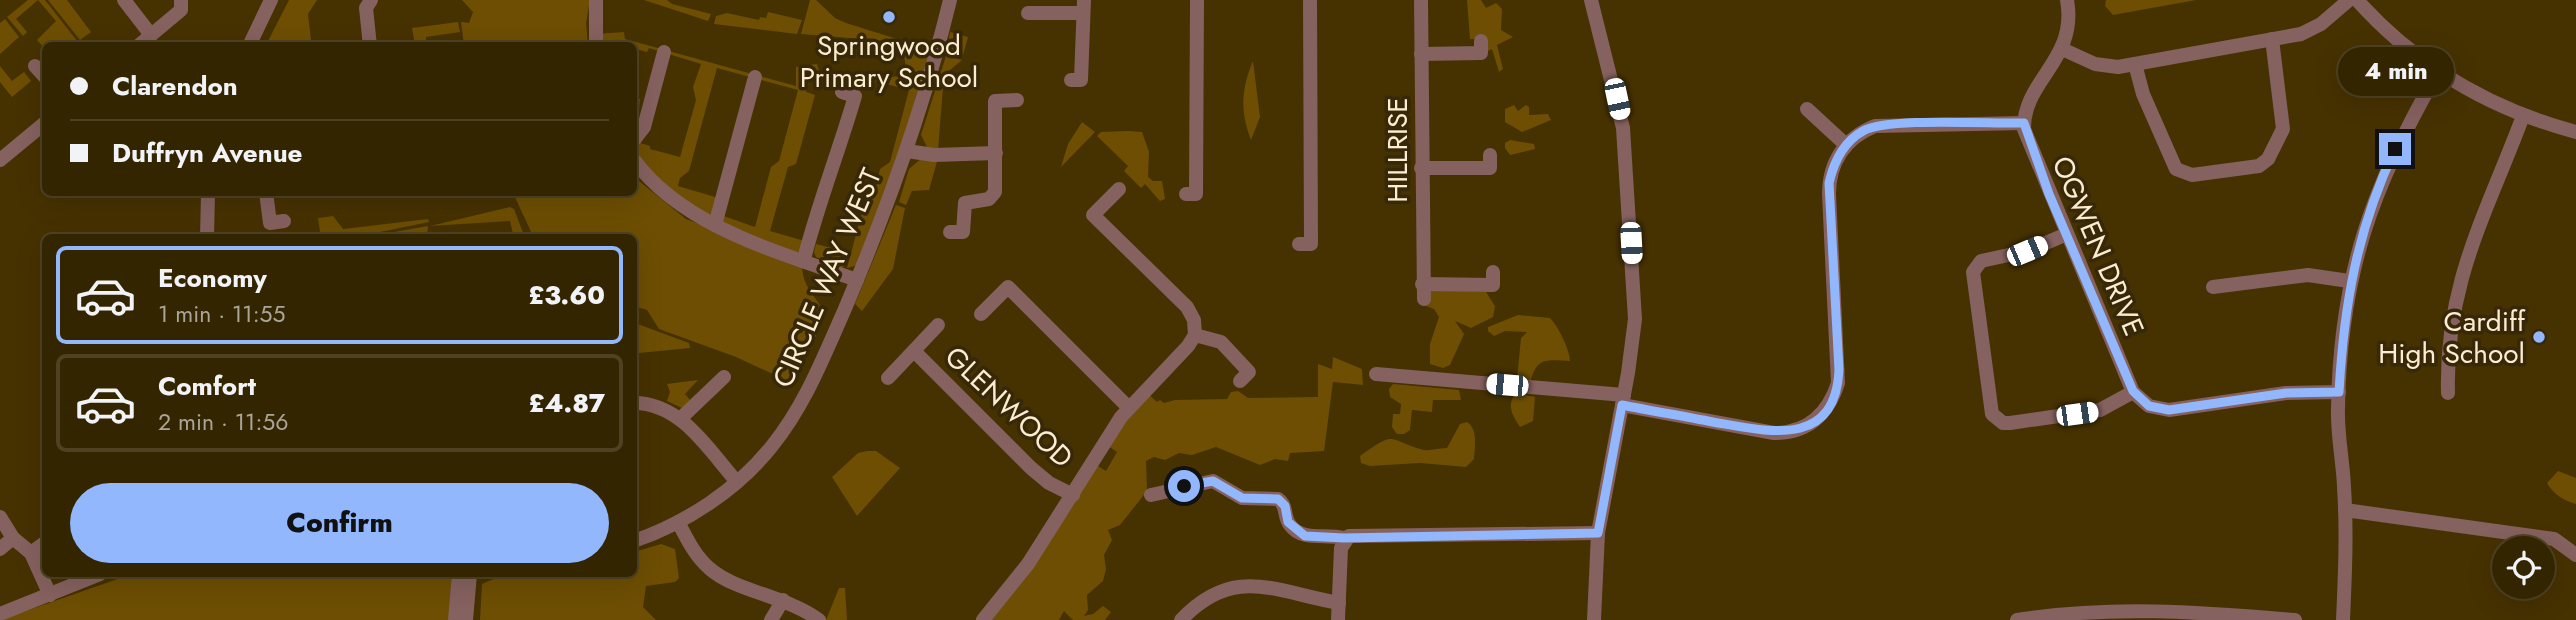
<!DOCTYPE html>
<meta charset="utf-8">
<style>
body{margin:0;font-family:Jost,sans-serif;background:#3c2d0b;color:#f1f3f6;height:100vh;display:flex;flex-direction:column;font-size:26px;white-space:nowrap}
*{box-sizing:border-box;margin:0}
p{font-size:23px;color:#a9a599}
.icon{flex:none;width:38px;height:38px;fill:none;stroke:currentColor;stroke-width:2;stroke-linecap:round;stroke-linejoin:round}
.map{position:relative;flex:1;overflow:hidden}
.details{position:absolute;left:42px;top:234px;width:595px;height:343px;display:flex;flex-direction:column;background:#342501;border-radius:10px;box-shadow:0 7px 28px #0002,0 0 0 2px #4e4223}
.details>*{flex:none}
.guide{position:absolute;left:42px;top:42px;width:595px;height:154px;border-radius:10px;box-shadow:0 7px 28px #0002,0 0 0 2px #4e4223;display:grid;align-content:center;height:154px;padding:0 28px;background:#342501}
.tools{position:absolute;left:2492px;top:536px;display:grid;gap:14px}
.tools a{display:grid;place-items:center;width:63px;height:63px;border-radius:50%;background:#342501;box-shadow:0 7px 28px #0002,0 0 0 2px #4e4223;font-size:35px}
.end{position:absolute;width:32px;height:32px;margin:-16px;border:9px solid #92b7fd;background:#111;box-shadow:0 0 0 4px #111}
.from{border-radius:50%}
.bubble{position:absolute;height:49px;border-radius:24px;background:#342501;box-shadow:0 7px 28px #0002,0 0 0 2px #4e4223;font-size:23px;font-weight:800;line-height:49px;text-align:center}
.car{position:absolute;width:21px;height:42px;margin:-21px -10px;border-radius:9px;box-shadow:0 0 5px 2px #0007;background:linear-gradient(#fff 24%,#345 0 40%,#fff 0 76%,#345 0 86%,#fff 0)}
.guide b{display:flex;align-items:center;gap:24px;height:66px;font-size:26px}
.guide b+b{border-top:2px solid #4e4223}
.guide i{width:18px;height:18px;background:#f1f3f6}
ul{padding:12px 0 0;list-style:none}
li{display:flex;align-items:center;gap:21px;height:98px;margin:0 14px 10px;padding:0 14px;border:4px solid #4e4223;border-radius:10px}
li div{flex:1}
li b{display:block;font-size:26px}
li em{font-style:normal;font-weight:800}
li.active{border-color:#92b7fd}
li>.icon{width:63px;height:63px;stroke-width:1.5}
.cta{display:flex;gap:14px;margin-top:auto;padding:14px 28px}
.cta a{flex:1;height:80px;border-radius:42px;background:#92b7fd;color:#111;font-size:28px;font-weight:800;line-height:80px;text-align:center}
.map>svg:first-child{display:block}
</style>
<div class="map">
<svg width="2576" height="620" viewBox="0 0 2576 620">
<rect width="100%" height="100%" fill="#463101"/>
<g fill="#6d4e03" fill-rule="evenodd">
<path d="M 28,0 L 45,0 L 78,42 L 74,45 L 46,46 L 45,49 L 37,40 L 56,21 L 38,0 L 16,19 L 27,32 L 23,36 L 7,17 Z"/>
<path d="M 48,0 L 67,0 L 91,32 L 80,40 Z"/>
<path d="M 289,0 L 317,0 L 308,14 L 311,40 L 266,45 Z"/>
<path d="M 462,0 L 590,0 L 586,23 L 588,45 L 464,45 L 461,22 L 469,23 L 473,12 Z"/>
<path d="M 644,0 L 667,0 L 672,4 L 711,14 L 708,21 Z"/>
<path d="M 810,0 L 816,0 L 835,18 L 846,23 L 910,43 L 801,34 Z"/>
<path d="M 1467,0 L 1481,0 L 1486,8 L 1496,3 L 1502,9 L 1501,30 L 1513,37 L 1497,45 L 1503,69 L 1499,72 L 1492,49 L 1488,51 L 1480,39 L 1470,39 Z"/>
<path d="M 2106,0 L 2196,0 L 2113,15 L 2105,6 Z"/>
<path d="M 768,12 L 802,20 L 797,34 L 714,24 L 716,16 L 727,13 L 759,20 L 760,17 L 766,18 Z"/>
<path d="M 5,19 L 19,37 L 0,54 L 0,23 Z"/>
<path d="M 458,22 L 460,32 L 426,37 L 426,45 L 415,45 L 412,28 Z"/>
<path d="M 624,32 L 625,39 L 796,86 L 796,67 L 817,64 L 819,71 L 848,79 L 907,76 L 903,47 L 930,51 L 887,192 L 858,265 L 847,268 L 864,205 L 874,198 L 880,169 L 890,162 L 909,90 L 875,81 L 872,90 L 811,74 L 806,92 L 815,95 L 796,164 L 788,167 L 770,231 L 808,242 L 804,259 L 715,225 L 634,160 L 634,98 L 640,99 L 638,120 L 645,123 L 634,141 L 650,146 L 650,149 L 680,157 L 696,100 L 693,87 L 701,64 L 649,48 L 647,52 C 626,46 619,45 596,45 L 596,34 ZM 717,68 L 798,90 L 779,161 L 771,167 L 755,227 L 718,214 L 722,199 L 678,186 L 680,178 L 689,171 Z"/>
<path d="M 950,32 L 968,37 L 963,55 L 947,50 Z"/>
<path d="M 946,56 L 962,60 L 944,75 L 938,150 L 927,147 L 921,135 Z"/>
<path d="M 1253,61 L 1260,117 L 1251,140 C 1240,112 1241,89 1253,61 Z"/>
<path d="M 0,66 L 12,81 L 24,72 L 31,81 L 12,97 L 0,82 Z"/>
<path d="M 1514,105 L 1518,111 L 1526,105 L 1529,107 L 1529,115 L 1548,114 L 1551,120 L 1522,132 L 1505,122 L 1505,109 Z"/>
<path d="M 1082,122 L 1095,132 L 1061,167 L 1068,144 Z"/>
<path d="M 1128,131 L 1142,132 L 1149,152 L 1148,177 L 1153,181 L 1162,181 L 1165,199 L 1160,201 L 1145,184 L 1141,188 L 1124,171 L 1128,166 L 1097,136 L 1101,132 Z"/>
<path d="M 1510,140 L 1534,144 L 1535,149 L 1510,155 L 1505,148 L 1505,143 Z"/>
<path d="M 922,158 L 938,158 L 929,190 L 912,191 L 906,205 L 899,202 L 909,169 Z"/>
<path d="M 634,177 L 686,219 L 802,263 C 802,281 808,288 818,302 C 832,321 802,358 793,376 L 786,380 L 736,357 L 659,329 L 647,310 L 634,306 L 634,238 L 534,238 L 513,193 L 634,192 Z"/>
<path d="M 896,205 L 905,208 L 893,269 L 862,311 L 855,304 Z"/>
<path d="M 510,207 L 514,209 L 525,238 L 514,238 L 510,221 L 430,226 Z"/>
<path d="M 333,216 L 343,229 L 428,219 L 429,222 L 351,238 L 321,238 L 318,218 Z"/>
<path d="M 428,226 L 427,236 L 365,238 L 371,236 Z"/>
<path d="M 816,244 L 847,252 L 843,268 L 816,257 L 814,252 Z"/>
<path d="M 1429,289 L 1486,292 L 1495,306 L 1493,317 L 1471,328 L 1455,321 L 1464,334 L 1450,365 L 1443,368 L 1430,364 L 1430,344 L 1439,317 L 1434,309 L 1426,306 Z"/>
<path d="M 1518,315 L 1550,318 C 1558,326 1570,350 1570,361 C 1549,360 1537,356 1531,380 L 1525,383 L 1517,379 L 1521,338 L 1527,332 L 1505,331 L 1494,336 L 1488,331 L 1488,327 Z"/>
<path d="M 635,323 L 689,343 L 690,348 L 639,353 Z"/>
<path d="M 1333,357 L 1362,369 L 1363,385 L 1333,382 L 1324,451 L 1290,453 L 1288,461 L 1275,459 L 1260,465 L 1216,447 L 1192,455 L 1179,453 L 1165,460 L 1154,457 L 1146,461 L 1147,491 L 1120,525 L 1108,530 L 1112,540 L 1104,555 L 1106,569 L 1103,581 L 1087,595 L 1088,610 L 1084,616 L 1093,614 L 1103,606 L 1111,612 L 1105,620 L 1073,620 L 1064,611 L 1059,620 L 983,620 L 1093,463 L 1106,471 L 1117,452 L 1105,444 L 1145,391 L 1157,402 L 1160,400 L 1164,403 L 1175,400 L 1227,399 L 1231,392 L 1238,391 L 1248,398 L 1318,397 L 1318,364 L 1332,369 Z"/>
<path d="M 698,380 L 685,394 L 691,401 L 682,408 L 667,401 L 670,392 L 667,384 Z"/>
<path d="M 1393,384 L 1459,390 L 1461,400 L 1433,400 L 1432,412 L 1412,410 L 1410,430 L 1404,434 L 1397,434 L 1392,427 L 1393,414 L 1400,414 L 1401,404 L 1390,397 L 1389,389 Z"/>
<path d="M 1516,393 L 1535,397 L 1533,421 L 1520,427 C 1512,415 1506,405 1516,393 Z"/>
<path d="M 1467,422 C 1478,429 1475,446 1474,459 L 1466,467 L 1420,463 L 1370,466 L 1361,463 L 1360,456 C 1398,429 1386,440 1424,450 C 1430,451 1440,448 1447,448 L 1460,424 Z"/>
<path d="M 867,451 L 876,451 L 900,468 L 857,516 L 832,477 L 858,453 Z"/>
<path d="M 2558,471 L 2576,478 L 2576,504 C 2563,500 2554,495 2547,483 Z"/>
<path d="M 661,544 L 675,549 L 679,578 L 675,582 L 646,586 L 643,607 L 656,620 L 480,620 L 482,584 C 514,566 595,574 634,574 L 634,552 Z"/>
<path d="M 132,574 L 452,574 L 451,620 L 0,620 Z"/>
<path d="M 839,588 L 845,588 L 847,620 L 826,620 Z"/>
</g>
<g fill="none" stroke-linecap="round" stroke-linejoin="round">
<g stroke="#85615f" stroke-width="14">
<path d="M 124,0 L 151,35"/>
<path d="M 596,0 L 596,46"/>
<path d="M 1421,0 L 1424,299"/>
<path d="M 1591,0 L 1623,128 L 1635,319 L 1628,373 L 1598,533 L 1594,620"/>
<path d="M 2067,0 C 2078,60 2023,80 2024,129 L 2133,392 L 2149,406 L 2169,410 L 2286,393 L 2339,392"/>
<path d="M 2357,0 C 2417,67 2490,109 2576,132"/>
<path d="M 1028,13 L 1081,13"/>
<path d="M 138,46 L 181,10 L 181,0"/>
<path d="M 249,46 L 271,0"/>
<path d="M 370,46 L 366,8 L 371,0"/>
<path d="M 2062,49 L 2095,64 L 2118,67 L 2301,34 L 2321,24 L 2349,0"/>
<path d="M 1421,54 L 1481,53 L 1481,41"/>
<path d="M 2135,64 L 2143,94 L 2176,169 L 2192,175 L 2259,166 L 2268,159 L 2283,129 L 2272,39"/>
<path d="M 35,66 L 46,78"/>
<path d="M 1071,80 L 1081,80 L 1084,0"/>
<path d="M 1807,109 L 1846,145"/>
<path d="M 634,140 L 644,127 L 664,52"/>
<path d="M 907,151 L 934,155 L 996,153"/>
<path d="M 0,160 L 46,122"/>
<path d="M 634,160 C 683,227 781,253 857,280"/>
<path d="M 1421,168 L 1490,168 L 1490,155"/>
<path d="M 1119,189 L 1093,215 L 1187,307 L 1194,320 L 1195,335 L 1221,342 L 1249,372 L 1240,381"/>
<path d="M 266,192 L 270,223 L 284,221"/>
<path d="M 1186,194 L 1196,194 L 1197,0"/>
<path d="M 715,225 L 755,77"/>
<path d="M 950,232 L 963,232 L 965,203 L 989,199 L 995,192 L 995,101 L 1017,100"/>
<path d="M 2067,234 L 2027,251 L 1981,261 L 1973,272 L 1992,414 L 2003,423 L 2010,423 L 2100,410 L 2133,392"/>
<path d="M 207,238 L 208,192"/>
<path d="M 1299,244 L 1311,244 L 1310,0"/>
<path d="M 804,259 C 818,204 839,151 855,96 L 842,92"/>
<path d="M 1422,284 L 1493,285 L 1493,272"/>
<path d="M 2213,287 L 2308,275 L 2349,281"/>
<path d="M 981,314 L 1008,287 L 1128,407"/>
<path d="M 914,351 L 1031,468 L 1049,483 L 1073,495"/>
<path d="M 1376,374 L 1624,395"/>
<path d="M 888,378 L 938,325"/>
<path d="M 2448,393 C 2445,283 2486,215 2523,116"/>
<path d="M 634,403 C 681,403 708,449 737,482"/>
<path d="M 1622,405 L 1774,433 C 1808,433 1828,414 1838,383 L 1829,194 C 1829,162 1845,138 1875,126 L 2024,123"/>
<path d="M 681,418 L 724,377"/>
<path d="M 1151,495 L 1213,481 L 1242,498 L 1278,499 C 1288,506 1283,516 1290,525 C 1302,542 1326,533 1344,538"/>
<path d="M 2345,510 L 2554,539 L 2576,555"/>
<path d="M 0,517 L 13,538"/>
<path d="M 678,522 C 687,539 695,556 709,568 C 734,591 787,596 819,620"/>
<path d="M 634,541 C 686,523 737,490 772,446 C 805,405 823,358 844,311 C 887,210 924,107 950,0"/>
<path d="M 0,549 L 13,538 L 31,553 L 46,542"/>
<path d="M 31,553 L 50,595"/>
<path d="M 0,614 L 100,574"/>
<path d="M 455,620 L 459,574"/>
<path d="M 466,620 L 470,574"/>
<path d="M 771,620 L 783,600"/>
<path d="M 983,620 L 1028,564 L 1121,417 L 1188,346 L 1195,335"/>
<path d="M 1181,620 C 1234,564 1275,592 1339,603"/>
<path d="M 1338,620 L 1341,548 L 1349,536 L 1598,533"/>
<path d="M 2017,620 C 2110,605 2201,612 2295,620"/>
<path d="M 2343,620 C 2345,576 2347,531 2344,487 C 2343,461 2337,434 2338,408 C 2340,275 2372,186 2438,72"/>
</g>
</g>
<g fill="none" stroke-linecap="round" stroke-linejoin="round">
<path stroke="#92b7fd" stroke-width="9" d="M 1184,486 L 1213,481 L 1242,498 L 1278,499 L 1285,506 L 1288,522 L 1305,536 L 1344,538 L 1598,533 L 1622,405 C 1652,411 1683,416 1713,422 C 1766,431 1835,450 1839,370 L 1829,183 C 1834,161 1843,142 1863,131 C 1888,117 1990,124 2024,123 L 2049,194 L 2133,391 L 2149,406 L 2169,410 L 2286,393 L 2339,392 C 2344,304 2357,230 2395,149"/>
</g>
<g fill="#92b7fd" stroke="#372809" stroke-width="2.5">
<circle cx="889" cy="17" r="7"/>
<circle cx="2539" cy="337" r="7"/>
</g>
<g text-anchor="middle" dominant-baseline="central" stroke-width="7" stroke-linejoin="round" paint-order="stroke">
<g font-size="28" fill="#fdedd0" stroke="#372809">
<text x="889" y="45">Springwood<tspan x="889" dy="32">Primary School</tspan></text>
<text x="2525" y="321" text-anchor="end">Cardiff<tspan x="2525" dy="32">High School</tspan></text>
</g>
<g font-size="28" fill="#fdedd0" stroke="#372809">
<text transform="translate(1397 150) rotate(-90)">HILLRISE</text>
<text transform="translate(2098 246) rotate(67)">OGWEN DRIVE</text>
<text transform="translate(827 278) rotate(-67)">CIRCLE WAY WEST</text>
<text transform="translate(1009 407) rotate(43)">GLENWOOD</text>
</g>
</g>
</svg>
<div class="tools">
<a><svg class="icon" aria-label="locate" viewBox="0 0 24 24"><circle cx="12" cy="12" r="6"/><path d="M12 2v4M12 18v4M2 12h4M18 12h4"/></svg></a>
</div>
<i class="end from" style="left:1184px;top:486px"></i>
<i class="end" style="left:2395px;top:149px"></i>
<div class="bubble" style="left:2338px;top:47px;width:116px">4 min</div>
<i class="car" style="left:1617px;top:99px;rotate:168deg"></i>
<i class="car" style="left:1631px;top:243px;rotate:177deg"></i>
<i class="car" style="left:2027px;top:251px;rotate:67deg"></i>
<i class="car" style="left:1507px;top:385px;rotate:275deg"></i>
<i class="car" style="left:2077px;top:414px;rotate:82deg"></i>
<div class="guide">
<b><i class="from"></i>Clarendon</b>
<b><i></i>Duffryn Avenue</b>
</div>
<section class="details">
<ul>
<li class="active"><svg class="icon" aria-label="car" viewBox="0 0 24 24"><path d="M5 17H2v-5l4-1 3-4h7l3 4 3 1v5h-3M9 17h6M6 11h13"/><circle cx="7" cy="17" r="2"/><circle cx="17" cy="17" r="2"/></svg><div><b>Economy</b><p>1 min · 11:55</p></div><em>£3.60</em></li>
<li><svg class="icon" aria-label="car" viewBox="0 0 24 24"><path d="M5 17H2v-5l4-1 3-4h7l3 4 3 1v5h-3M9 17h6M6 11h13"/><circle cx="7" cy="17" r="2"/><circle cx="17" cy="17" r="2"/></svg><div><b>Comfort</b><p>2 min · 11:56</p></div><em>£4.87</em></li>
</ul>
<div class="cta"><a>Confirm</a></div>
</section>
</div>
